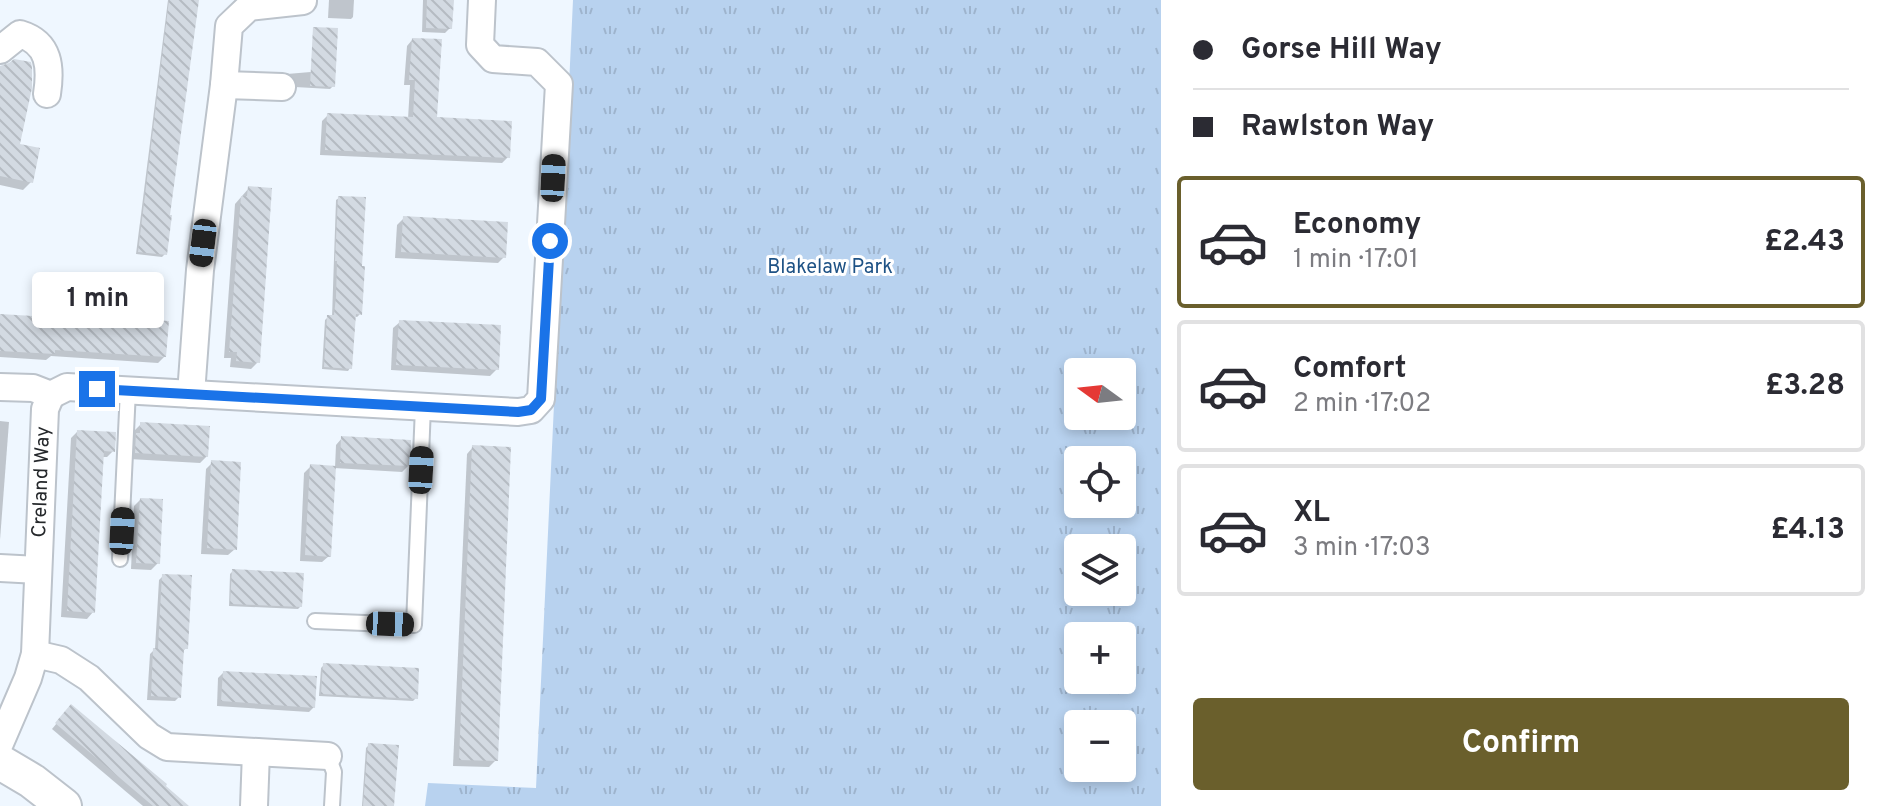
<!DOCTYPE html>
<meta charset="utf-8">
<style>
body{margin:0;font-family:Overpass,sans-serif;background:#f7f7f7;color:#2b2b33;height:100vh;display:flex;flex-direction:column;font-size:30px;white-space:nowrap}
*{box-sizing:border-box;margin:0}
p{font-size:26px;color:#7c7c81}
.icon{flex:none;width:44px;height:44px;fill:none;stroke:currentColor;stroke-width:2;stroke-linecap:round;stroke-linejoin:round}
.map{position:relative;flex:1;overflow:hidden}
.side{display:flex;flex-direction:column;background:#fff;width:720px}
.side>*{flex:none}
.hud{display:grid;align-content:center;height:176px;padding:0 32px;background:#fff}
.needle{width:52px;rotate:285deg}
.controls{position:absolute;left:1064px;top:358px;display:grid;gap:16px}
.controls a{display:grid;place-items:center;width:72px;height:72px;border-radius:8px;background:#fff;box-shadow:0 4px 12px #0003;font-size:40px}
.end{position:absolute;width:36px;height:36px;margin:-18px;border:10px solid #1a73e8;background:#fff;box-shadow:0 0 0 4px #fff}
.from{border-radius:50%}
.bubble{position:absolute;height:56px;border-radius:8px;background:#fff;box-shadow:0 4px 12px #0003;font-size:26px;font-weight:700;line-height:56px;text-align:center}
.car{position:absolute;width:24px;height:48px;margin:-24px -12px;border-radius:10px;box-shadow:0 0 6px 2px #0007;background:linear-gradient(#222 24%,#8ab4d8 0 40%,#222 0 76%,#8ab4d8 0 86%,#222 0)}
.hud b{display:flex;align-items:center;gap:28px;height:76px;font-size:30px}
.hud b+b{border-top:2px solid #e1e1e2}
.hud i{width:20px;height:20px;background:#2b2b33}
ul{padding:0;list-style:none}
li{display:flex;align-items:center;gap:24px;height:132px;margin:0 16px 12px;padding:0 16px;border:4px solid #e1e1e2;border-radius:8px}
li div{flex:1}
li b{display:block;font-size:30px}
li em{font-style:normal;font-weight:700}
li.active{border-color:#6a5f2c}
li>.icon{width:72px;height:72px;stroke-width:1.5}
.primary-button{display:flex;gap:16px;margin-top:auto;padding:16px 32px}
.primary-button a{flex:1;height:92px;border-radius:8px;background:#6a5f2c;color:#fff;font-size:32px;font-weight:700;line-height:92px;text-align:center}
main{display:flex;flex:1;min-height:0}
.map>svg:first-child{display:block}
</style>
<main>
<div class="map">
<svg width="1161" height="806" viewBox="0 0 1161 806">
<defs>
<pattern id="park-tufts" width="24" height="20" patternUnits="userSpaceOnUse" patternTransform="scale(2)"><rect width="24" height="20" fill="#b8d2ef"/><path d="M3 7l-1-3M5 7V3M7 7l1-3M15 17l-1-3M17 17v-4M19 17l1-3" fill="none" stroke="#9eb4cd"/></pattern>
<pattern id="building-back-hatch" width="6" height="6" patternUnits="userSpaceOnUse" patternTransform="scale(2)"><rect width="6" height="6" fill="#d3dae2"/><path d="M-1 5l2 2M0 0l6 6M5-1l2 2" fill="none" stroke="#b5bbc2"/></pattern>
</defs>
<rect width="100%" height="100%" fill="#eff7ff"/>
<path fill="url(#park-tufts)" fill-rule="evenodd" d="M 573,0 L 1161,0 L 1161,806 L 425,806 L 428,783 L 536,788 ZM 1078,372 L 1122,372 L 1122,416 L 1078,416 ZM 1078,460 L 1122,460 L 1122,504 L 1078,504 ZM 1078,548 L 1122,548 L 1122,592 L 1078,592 ZM 1078,636 L 1122,636 L 1122,680 L 1078,680 ZM 1078,724 L 1122,724 L 1122,768 L 1078,768 Z"/>
<g fill="#0003">
<path d="M 168,0 L 193,0 L 165,254 L 162,257 L 136,254 Z"/>
<path d="M 329,0 L 354,0 L 353,17 L 351,19 L 328,18 Z"/>
<path d="M 423,0 L 451,0 L 450,28 L 445,33 L 422,32 Z"/>
<path d="M 412,40 L 435,119 L 508,157 L 502,163 L 320,155 L 322,121 L 328,115 L 408,119 L 410,85 L 404,85 L 407,46 Z"/>
<path d="M 0,68 L 18,145 L 31,182 L 23,190 L 0,185 Z"/>
<path d="M 334,70 L 333,86 L 330,89 L 295,87 L 293,82 L 285,76 L 287,74 Z"/>
<path d="M 249,188 L 258,362 L 251,369 L 230,367 L 231,358 L 224,358 L 235,204 Z"/>
<path d="M 339,198 L 360,314 L 357,317 L 353,316 L 350,368 L 348,371 L 322,369 L 325,320 L 328,317 L 332,317 L 336,200 Z"/>
<path d="M 404,218 L 504,257 L 498,263 L 395,258 L 397,225 Z"/>
<path d="M 0,315 L 63,320 L 67,316 L 164,357 L 158,363 L 51,356 L 46,360 L 0,357 Z"/>
<path d="M 400,322 L 497,369 L 490,376 L 391,370 L 393,328 Z"/>
<path d="M 0,421 L 9,422 L 0,540 Z"/>
<path d="M 141,424 L 207,456 L 200,463 L 129,459 L 130,441 L 134,437 L 134,431 Z"/>
<path d="M 77,432 L 113,451 L 107,457 L 102,457 L 93,612 L 87,619 L 61,617 L 71,438 Z"/>
<path d="M 342,438 L 408,466 L 402,472 L 334,468 L 329,556 L 322,562 L 300,561 L 304,473 L 311,466 L 335,468 L 336,445 Z"/>
<path d="M 473,447 L 496,760 L 489,767 L 453,766 L 467,454 Z"/>
<path d="M 212,463 L 235,549 L 228,555 L 201,554 L 206,469 Z"/>
<path d="M 140,500 L 158,563 L 151,570 L 131,569 L 134,506 Z"/>
<path d="M 233,571 L 301,606 L 298,609 L 229,606 L 230,574 Z"/>
<path d="M 163,576 L 186,648 L 182,652 L 179,697 L 175,701 L 147,700 L 150,654 L 155,649 L 159,580 Z"/>
<path d="M 324,665 L 416,698 L 413,701 L 319,696 L 321,668 Z"/>
<path d="M 223,673 L 314,707 L 309,712 L 217,706 L 218,678 Z"/>
<path d="M 67,711 L 185,806 L 143,806 L 52,729 Z"/>
<path d="M 369,745 L 392,806 L 362,806 L 366,748 Z"/>
</g>
<g fill="url(#building-back-hatch)">
<path d="M 169,0 L 199,0 L 170,215 L 172,215 L 167,255 L 138,252 Z"/>
<path d="M 427,0 L 454,0 L 452,29 L 426,28 Z"/>
<path d="M 313,27 L 338,28 L 335,87 L 310,86 Z"/>
<path d="M 412,38 L 442,39 L 437,117 L 512,121 L 510,158 L 325,150 L 327,113 L 413,117 L 415,80 L 409,80 Z"/>
<path d="M 14,59 L 31,62 L 32,68 L 32,88 L 20,144 L 40,148 L 33,183 L 0,176 L 0,66 L 9,63 Z"/>
<path d="M 248,186 L 272,188 L 260,363 L 236,361 L 237,352 L 229,352 L 241,196 L 247,196 Z"/>
<path d="M 338,196 L 366,197 L 362,266 L 365,266 L 362,315 L 356,314 L 352,369 L 324,367 L 327,315 L 334,315 L 336,297 L 337,261 L 335,261 Z"/>
<path d="M 403,216 L 508,222 L 506,258 L 401,252 Z"/>
<path d="M 66,313 L 169,321 L 166,357 L 55,350 L 55,354 L 0,351 L 0,314 L 66,318 Z"/>
<path d="M 399,320 L 501,325 L 499,370 L 396,365 Z"/>
<path d="M 140,422 L 210,426 L 208,457 L 135,453 L 136,433 L 140,433 Z"/>
<path d="M 77,430 L 116,432 L 115,452 L 104,451 L 95,613 L 67,611 Z"/>
<path d="M 341,436 L 411,440 L 410,466 L 340,463 Z"/>
<path d="M 472,445 L 511,447 L 498,761 L 459,760 Z"/>
<path d="M 211,460 L 241,462 L 237,550 L 207,548 Z"/>
<path d="M 310,464 L 336,466 L 331,557 L 305,555 Z"/>
<path d="M 140,498 L 163,499 L 160,564 L 136,563 Z"/>
<path d="M 232,569 L 304,573 L 302,607 L 230,604 Z"/>
<path d="M 162,574 L 192,575 L 188,649 L 184,649 L 181,698 L 151,696 L 153,648 L 158,648 Z"/>
<path d="M 323,663 L 419,668 L 418,699 L 321,694 Z"/>
<path d="M 223,671 L 317,676 L 315,708 L 221,701 Z"/>
<path d="M 71,704 L 167,784 L 166,786 L 189,806 L 153,806 L 55,723 Z"/>
<path d="M 368,743 L 399,745 L 394,806 L 363,806 Z"/>
</g>
<g fill="none" stroke-linecap="round" stroke-linejoin="round">
<defs>
<g id="service">
<path d="M 120,559 L 128,390"/>
<path d="M 315,621 L 414,625 L 423,407"/>
<path d="M 328,756 L 334,772 L 332,806"/>
</g>
<g id="minor">
<path d="M 0,50 L 20,34 C 50,43 51,68 47,94"/>
<path d="M 224,85 L 282,87"/>
<path d="M 0,387 L 33,388 L 51,395"/>
<path d="M 191,394 L 200,270 L 224,85 L 229,26 L 249,7 L 303,1"/>
<path d="M 51,395 L 67,387 L 518,412 L 531,410 L 541,399 L 559,84 L 537,62 L 493,59 L 480,45 L 482,0"/>
<path d="M 0,568 L 38,570"/>
<path d="M 35,654 L 61,660 L 89,678 L 149,736 L 167,747 L 328,756"/>
<path d="M 0,743 L 28,678 L 35,654 L 45,409 L 51,395"/>
<path d="M 254,806 L 256,752"/>
</g>
<path id="tertiary" d="M 0,762 L 32,781 L 64,806"/>
</defs>
<use href="#service" stroke="#bcc3cb" stroke-width="18"/>
<use href="#minor" stroke="#bcc3cb" stroke-width="30"/>
<use href="#tertiary" stroke="#bcc3cb" stroke-width="38"/>
<use href="#service" stroke="#fff" stroke-width="14"/>
<use href="#minor" stroke="#fff" stroke-width="26"/>
<use href="#tertiary" stroke="#fff" stroke-width="34"/>
</g>
<g fill="none" stroke-linecap="round" stroke-linejoin="round">
<path stroke="#1a73e8" stroke-width="10" d="M 97,389 L 518,412 L 531,410 L 541,399 L 550,241"/>
</g>
<g text-anchor="middle" dominant-baseline="central" stroke-width="6" stroke-linejoin="round" paint-order="stroke">
<g font-size="20" fill="#1e5285" stroke="#fff">
<text x="830" y="268">Blakelaw Park</text>
</g>
<g font-size="20" fill="#25282b" stroke="#fff">
<text transform="translate(42 482) rotate(-88)">Creland Way</text>
</g>
</g>
</svg>
<div class="controls">
<a><svg class="needle" viewBox="-14 -14 28 28"><path d="M0-13l5 13h-10z" fill="#e53935"/><path d="M0 13l5-13h-10z" fill="#7c7c81"/></svg></a>
<a><svg class="icon" aria-label="locate" viewBox="0 0 24 24"><circle cx="12" cy="12" r="6"/><path d="M12 2v4M12 18v4M2 12h4M18 12h4"/></svg></a>
<a><svg class="icon" aria-label="layers" viewBox="0 0 24 24"><path d="M12 4l9 5-9 5-9-5zM3 14l9 5 9-5"/></svg></a>
<a>+</a>
<a>−</a>
</div>
<i class="end from" style="left:550px;top:241px"></i>
<i class="end" style="left:97px;top:389px"></i>
<div class="bubble" style="left:32px;top:272px;width:132px">1 min</div>
<i class="car" style="left:553px;top:178px;rotate:3deg"></i>
<i class="car" style="left:203px;top:243px;rotate:187deg"></i>
<i class="car" style="left:421px;top:470px;rotate:3deg"></i>
<i class="car" style="left:122px;top:531px;rotate:3deg"></i>
<i class="car" style="left:390px;top:624px;rotate:92deg"></i>
</div>
<section class="side">
<div class="hud">
<b><i class="from"></i>Gorse Hill Way</b>
<b><i></i>Rawlston Way</b>
</div>
<ul>
<li class="active"><svg class="icon" aria-label="car" viewBox="0 0 24 24"><path d="M5 17H2v-5l4-1 3-4h7l3 4 3 1v5h-3M9 17h6M6 11h13"/><circle cx="7" cy="17" r="2"/><circle cx="17" cy="17" r="2"/></svg><div><b>Economy</b><p>1 min · 17:01</p></div><em>£2.43</em></li>
<li><svg class="icon" aria-label="car" viewBox="0 0 24 24"><path d="M5 17H2v-5l4-1 3-4h7l3 4 3 1v5h-3M9 17h6M6 11h13"/><circle cx="7" cy="17" r="2"/><circle cx="17" cy="17" r="2"/></svg><div><b>Comfort</b><p>2 min · 17:02</p></div><em>£3.28</em></li>
<li><svg class="icon" aria-label="car" viewBox="0 0 24 24"><path d="M5 17H2v-5l4-1 3-4h7l3 4 3 1v5h-3M9 17h6M6 11h13"/><circle cx="7" cy="17" r="2"/><circle cx="17" cy="17" r="2"/></svg><div><b>XL</b><p>3 min · 17:03</p></div><em>£4.13</em></li>
</ul>
<div class="primary-button"><a>Confirm</a></div>
</section>
</main>
